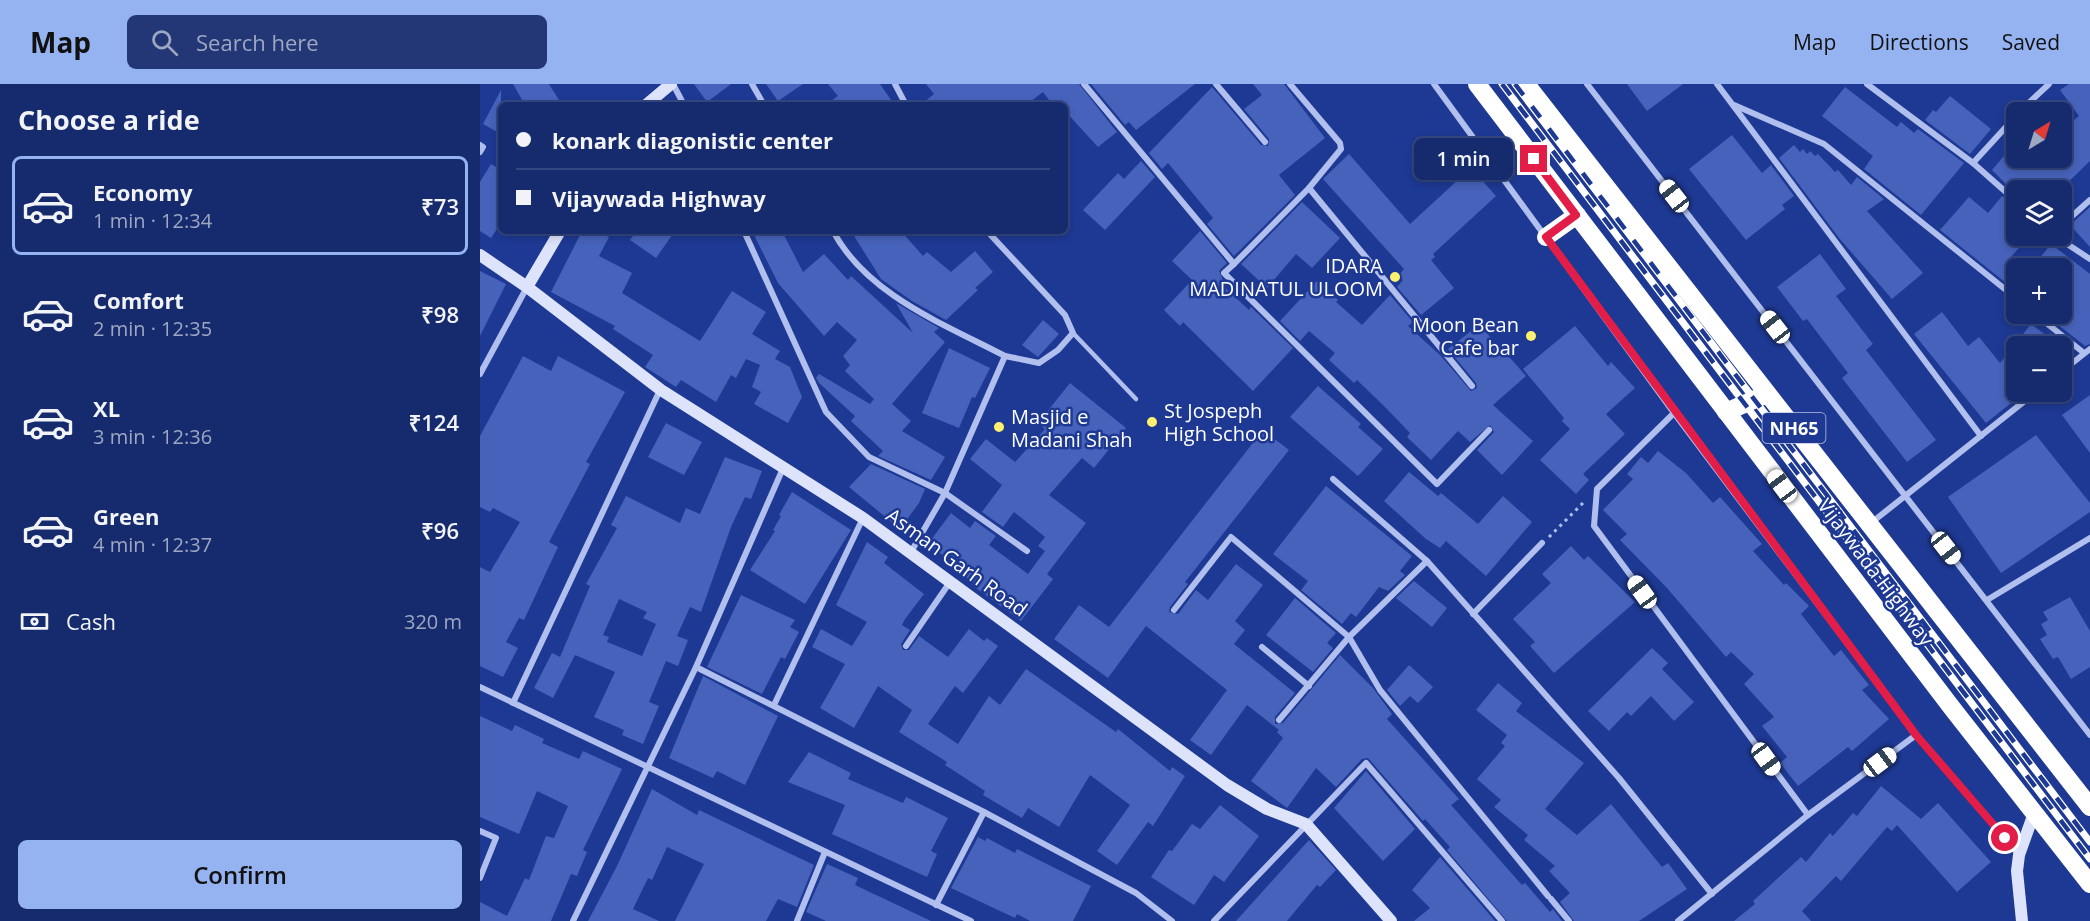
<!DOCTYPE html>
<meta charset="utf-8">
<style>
body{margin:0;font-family:"Open Sans",sans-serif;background:#233776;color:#f1f3f6;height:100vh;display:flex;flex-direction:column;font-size:22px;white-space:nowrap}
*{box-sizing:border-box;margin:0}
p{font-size:20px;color:#9ea7c2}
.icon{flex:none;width:33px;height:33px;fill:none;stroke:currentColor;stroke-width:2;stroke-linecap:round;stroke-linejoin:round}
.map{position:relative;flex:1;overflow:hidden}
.panel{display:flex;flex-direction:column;background:#162b6e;width:480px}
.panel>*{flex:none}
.hud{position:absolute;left:18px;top:18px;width:570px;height:132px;border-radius:9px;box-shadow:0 3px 9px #0003,0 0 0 2px #354781;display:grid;align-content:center;height:132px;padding:0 18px;background:#162b6e}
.needle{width:39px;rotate:38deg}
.tools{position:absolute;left:1526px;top:18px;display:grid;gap:12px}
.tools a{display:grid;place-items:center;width:66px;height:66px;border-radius:9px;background:#162b6e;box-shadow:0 3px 9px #0003,0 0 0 2px #354781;font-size:30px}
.end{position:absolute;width:27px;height:27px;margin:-14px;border:8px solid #e11d48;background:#fff;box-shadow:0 0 0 3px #fff}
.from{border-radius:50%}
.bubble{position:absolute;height:42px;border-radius:9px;background:#162b6e;box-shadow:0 3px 9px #0003,0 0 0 2px #354781;font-size:20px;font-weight:600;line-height:42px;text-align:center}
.car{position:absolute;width:18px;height:36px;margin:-18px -9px;border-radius:8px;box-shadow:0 0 4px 2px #0007;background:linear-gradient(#fff 24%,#345 0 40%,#fff 0 76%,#345 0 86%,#fff 0)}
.hud b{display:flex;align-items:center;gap:21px;height:57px;font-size:22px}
.hud b+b{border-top:2px solid #354781}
.hud i{width:15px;height:15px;background:#f1f3f6}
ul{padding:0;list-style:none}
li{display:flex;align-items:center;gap:18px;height:99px;margin:0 12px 9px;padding:0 6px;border:3px solid transparent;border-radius:9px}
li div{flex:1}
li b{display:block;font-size:22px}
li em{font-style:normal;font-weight:600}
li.on{border-color:#95b2f1}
li>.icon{width:54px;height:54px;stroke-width:1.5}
h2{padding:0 18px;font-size:27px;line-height:72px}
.pay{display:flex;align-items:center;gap:15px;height:66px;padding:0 18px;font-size:22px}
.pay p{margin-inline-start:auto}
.button{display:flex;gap:12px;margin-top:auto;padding:12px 18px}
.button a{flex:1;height:69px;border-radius:9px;background:#95b2f1;color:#111;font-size:24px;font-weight:600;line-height:69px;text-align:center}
header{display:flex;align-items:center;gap:36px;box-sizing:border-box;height:84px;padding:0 30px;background:#95b2f1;color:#111}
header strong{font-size:28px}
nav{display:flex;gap:33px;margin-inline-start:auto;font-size:21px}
.search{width:420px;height:54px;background:#233776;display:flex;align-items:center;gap:15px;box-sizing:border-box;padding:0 21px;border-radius:9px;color:#9ea7c2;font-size:22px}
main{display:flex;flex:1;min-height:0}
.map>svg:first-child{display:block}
</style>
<header>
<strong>Map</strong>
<div class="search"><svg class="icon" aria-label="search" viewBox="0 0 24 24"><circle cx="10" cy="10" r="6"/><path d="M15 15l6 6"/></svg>Search here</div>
<nav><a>Map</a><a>Directions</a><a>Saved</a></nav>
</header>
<main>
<section class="panel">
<h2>Choose a ride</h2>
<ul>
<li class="on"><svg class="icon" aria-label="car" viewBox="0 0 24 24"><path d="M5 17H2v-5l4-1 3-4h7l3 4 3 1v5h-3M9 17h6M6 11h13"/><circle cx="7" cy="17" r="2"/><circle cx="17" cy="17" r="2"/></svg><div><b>Economy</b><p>1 min · 12:34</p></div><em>₹73</em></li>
<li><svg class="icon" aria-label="car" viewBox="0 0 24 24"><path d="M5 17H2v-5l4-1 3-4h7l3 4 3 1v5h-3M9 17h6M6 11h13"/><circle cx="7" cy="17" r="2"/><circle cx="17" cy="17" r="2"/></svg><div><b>Comfort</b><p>2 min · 12:35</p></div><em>₹98</em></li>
<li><svg class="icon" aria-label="car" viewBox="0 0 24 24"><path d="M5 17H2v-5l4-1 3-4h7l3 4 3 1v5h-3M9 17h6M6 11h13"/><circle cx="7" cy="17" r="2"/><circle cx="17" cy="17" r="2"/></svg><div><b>XL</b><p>3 min · 12:36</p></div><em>₹124</em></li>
<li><svg class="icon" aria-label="car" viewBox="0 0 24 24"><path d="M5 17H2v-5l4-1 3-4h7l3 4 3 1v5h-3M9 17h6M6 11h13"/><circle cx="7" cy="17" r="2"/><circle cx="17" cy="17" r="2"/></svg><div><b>Green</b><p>4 min · 12:37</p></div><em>₹96</em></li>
</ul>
<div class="pay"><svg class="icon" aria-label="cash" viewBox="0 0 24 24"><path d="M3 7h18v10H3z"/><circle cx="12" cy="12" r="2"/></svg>Cash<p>320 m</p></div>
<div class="button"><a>Confirm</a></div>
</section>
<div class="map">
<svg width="1610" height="837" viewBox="0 0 1610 837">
<rect width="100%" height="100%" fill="#1e3993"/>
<g fill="#4662ba" fill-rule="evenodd">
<path d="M 33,0 L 69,0 L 82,21 L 45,21 Z"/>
<path d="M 214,0 L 251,0 L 227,18 Z"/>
<path d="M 286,0 L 323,0 L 298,17 Z"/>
<path d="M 348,0 L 400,0 L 411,16 L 403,21 L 345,21 L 358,12 Z"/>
<path d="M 446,0 L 599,0 L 637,48 L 618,63 L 585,27 L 585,21 L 573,21 L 563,8 L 546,21 L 440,21 L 454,10 Z"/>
<path d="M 611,0 L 715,0 L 656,46 L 649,38 L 645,41 Z"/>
<path d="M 773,0 L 804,0 L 845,54 L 799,91 L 815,111 L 754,172 L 727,140 L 733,134 L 688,79 L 682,85 L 669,69 L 732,3 L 781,61 L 788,62 L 789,55 L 764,25 L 782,11 Z"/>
<path d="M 1147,0 L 1203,0 L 1167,27 Z"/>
<path d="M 1589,0 L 1610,0 L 1610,77 L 1580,106 L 1536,106 L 1536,110 L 1512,86 L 1530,65 L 1536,74 L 1581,74 L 1581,47 L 1599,32 L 1580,6 Z"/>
<path d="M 1365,3 L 1417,43 L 1421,38 L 1434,49 L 1438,45 L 1484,79 L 1441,131 L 1384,85 L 1393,72 L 1342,32 Z"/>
<path d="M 21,6 L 21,50 L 3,40 Z"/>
<path d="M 1470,12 L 1511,45 L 1490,70 L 1445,36 L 1453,26 L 1456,28 Z"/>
<path d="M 1252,51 L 1282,89 L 1291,81 L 1314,112 L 1302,121 L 1305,125 L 1266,156 L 1209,85 Z"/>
<path d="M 1314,61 L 1320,68 L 1323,65 L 1327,70 L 1330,67 L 1335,72 L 1338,70 L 1355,88 L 1358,86 L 1371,101 L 1377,93 L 1404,115 L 1387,127 L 1443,189 L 1412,215 L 1359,154 L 1299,74 Z"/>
<path d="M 869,70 L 930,140 L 991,84 L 1016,112 L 953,170 L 955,173 L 951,176 L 974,204 L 941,231 L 917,203 L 923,196 L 919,191 L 924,185 L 843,95 Z"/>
<path d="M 661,77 L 675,93 L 625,146 L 603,126 L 638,89 L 644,95 Z"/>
<path d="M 11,80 L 21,86 L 21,139 L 11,154 L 0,147 L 0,98 Z"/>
<path d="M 1522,112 L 1536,122 L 1536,132 L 1525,146 L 1542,160 L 1526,179 L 1536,188 L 1536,207 L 1460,146 L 1489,113 L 1508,129 Z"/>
<path d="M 822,118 L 860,154 L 832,184 L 816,170 L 787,204 L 761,180 Z"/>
<path d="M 1610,123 L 1610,163 L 1590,141 Z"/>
<path d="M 102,147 L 117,147 L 129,153 L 119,172 L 152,189 L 142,209 L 220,257 L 252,207 L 286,228 L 272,250 L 300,267 L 295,275 L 310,283 L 322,313 L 308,339 L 274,320 L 281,308 L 272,303 L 280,281 L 266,275 L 256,294 L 251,291 L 236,318 L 201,296 L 196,303 L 165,283 L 173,271 L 133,245 L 135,242 L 71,208 Z"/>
<path d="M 157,147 L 195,147 L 176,174 L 150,156 Z"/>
<path d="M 272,147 L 302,147 L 323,188 L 344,170 L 368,196 L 371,192 L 433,249 L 416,219 L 459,244 L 454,248 L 465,258 L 412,320 L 431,337 L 422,347 L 465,373 L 451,396 L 398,372 L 403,367 L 371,337 L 375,332 L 339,299 L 336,294 L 339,290 L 390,320 L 394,315 L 365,287 L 370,281 L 363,272 L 377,256 L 357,238 L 344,252 L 298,199 Z"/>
<path d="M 371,147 L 421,147 L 443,172 L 447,168 L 471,188 L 495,167 L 513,188 L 495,204 L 498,206 L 466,236 L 432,217 L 401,195 Z"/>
<path d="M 720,147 L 747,179 L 739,187 L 743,196 L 740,199 L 769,226 L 771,223 L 813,264 L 773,307 L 703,238 L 700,242 L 684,226 L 712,196 L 692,177 Z"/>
<path d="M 1571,160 L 1610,190 L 1610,260 L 1605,262 L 1577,240 L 1581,235 L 1581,184 L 1552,184 Z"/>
<path d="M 1340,170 L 1366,205 L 1356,212 L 1393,260 L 1386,266 L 1456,356 L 1427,378 L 1362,294 L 1368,289 L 1327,235 L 1323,237 L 1297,203 Z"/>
<path d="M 0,187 L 26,200 L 0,252 Z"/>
<path d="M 837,197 L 858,216 L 856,218 L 882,241 L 910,211 L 933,238 L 928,242 L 960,271 L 991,307 L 997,304 L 996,299 L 968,265 L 1000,240 L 1022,269 L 1024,267 L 1046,292 L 1013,321 L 1053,357 L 1022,391 L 997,366 L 1014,348 L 1010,341 L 990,358 L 978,347 L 951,376 L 927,353 L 930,349 L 905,323 L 877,296 L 874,299 L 849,276 L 855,269 L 829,247 L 820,257 L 800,237 Z"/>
<path d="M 1462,228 L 1488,262 L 1499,253 L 1520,279 L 1551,240 L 1567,252 L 1570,249 L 1587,262 L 1536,262 L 1536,315 L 1506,339 L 1434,250 Z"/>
<path d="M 563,236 L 579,250 L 558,273 L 542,261 Z"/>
<path d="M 1095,242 L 1128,282 L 1131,278 L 1155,304 L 1126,330 L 1145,350 L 1103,390 L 1109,396 L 1096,410 L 1060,376 L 1090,345 L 1082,337 L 1084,334 L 1043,285 Z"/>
<path d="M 469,264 L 510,284 L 495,314 L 492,313 L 479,344 L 442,329 Z"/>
<path d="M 43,272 L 71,287 L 78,272 L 145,308 L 106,378 L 110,380 L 69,458 L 78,463 L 44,536 L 39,534 L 26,558 L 38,564 L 23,593 L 0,582 L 0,483 L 10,488 L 40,438 L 13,424 L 10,428 L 0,423 L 0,352 Z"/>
<path d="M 590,299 L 646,344 L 614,384 L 602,374 L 569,411 L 606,439 L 567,490 L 573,495 L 541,537 L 492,501 L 494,499 L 472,483 L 474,480 L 448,460 L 471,429 L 490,444 L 495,437 L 516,452 L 509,461 L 548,490 L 565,467 L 558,462 L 565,453 L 534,428 L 523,443 L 502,428 L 522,401 L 490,375 L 506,355 L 535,378 L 565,345 L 558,339 Z"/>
<path d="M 838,302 L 881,340 L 878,343 L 903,365 L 878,392 L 810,333 Z"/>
<path d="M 1610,311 L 1610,369 L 1582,331 Z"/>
<path d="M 186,339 L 222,358 L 204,391 L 168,373 Z"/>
<path d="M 783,346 L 809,366 L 705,498 L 708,500 L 690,523 L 689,528 L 698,530 L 716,506 L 728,516 L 756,480 L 783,501 L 755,537 L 765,546 L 754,560 L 815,609 L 795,633 L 795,640 L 803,639 L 860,571 L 893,604 L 912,630 L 907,635 L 979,715 L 971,721 L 1042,801 L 1045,799 L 1070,828 L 1073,825 L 1082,837 L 1027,837 L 967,766 L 970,763 L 945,735 L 943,737 L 888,674 L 882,675 L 856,703 L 836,684 L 807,724 L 771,697 L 803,654 L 797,648 L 799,646 L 767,621 L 731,671 L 710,656 L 747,606 L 666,542 L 628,594 L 574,555 L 599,521 L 629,543 Z"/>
<path d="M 1556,351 L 1610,419 L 1610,428 L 1521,489 L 1468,413 Z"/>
<path d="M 1178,367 L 1206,389 L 1233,419 L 1240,413 L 1282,460 L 1273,467 L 1304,501 L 1306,499 L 1329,522 L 1321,530 L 1354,572 L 1361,566 L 1389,601 L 1382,606 L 1409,635 L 1372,667 L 1368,663 L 1318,702 L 1300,679 L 1307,673 L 1282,642 L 1294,633 L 1264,600 L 1274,590 L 1251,568 L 1246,573 L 1187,504 L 1140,456 L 1147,450 L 1123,426 L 1153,395 L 1147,390 L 1161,373 L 1168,379 Z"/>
<path d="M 245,373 L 282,387 L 271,415 L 265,413 L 251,443 L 221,528 L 210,523 L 197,552 L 208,556 L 198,582 L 186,577 L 169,618 L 179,622 L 163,660 L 142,651 L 144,646 L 114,633 L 135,588 L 95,571 L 73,614 L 54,604 L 72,569 L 80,573 L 110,502 L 106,500 L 137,444 L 131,441 L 146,412 L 200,439 L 206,424 L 220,430 ZM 139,515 L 167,528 L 163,534 L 176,540 L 162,572 L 127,558 L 129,553 L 123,551 Z"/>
<path d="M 391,380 L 445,405 L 439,419 L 420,445 L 369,403 Z"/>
<path d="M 929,388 L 958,412 L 961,409 L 998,440 L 1023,412 L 1052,438 L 1006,492 L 966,457 L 960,464 L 946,455 L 904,417 Z"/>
<path d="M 846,402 L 932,472 L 920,487 L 925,491 L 908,507 L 899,503 L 876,533 L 871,529 L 862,540 L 821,506 L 828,497 L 793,470 Z"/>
<path d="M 312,408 L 371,446 L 325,520 L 270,486 L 295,447 L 293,446 L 301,432 L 299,431 Z"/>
<path d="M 387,458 L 408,473 L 404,479 L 444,510 L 425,535 L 422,541 L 430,546 L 421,560 L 423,566 L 429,566 L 439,552 L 468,573 L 489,545 L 504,557 L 507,554 L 518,562 L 483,609 L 475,602 L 448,640 L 478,660 L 509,612 L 520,621 L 546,585 L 636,648 L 638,645 L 690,687 L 692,683 L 705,692 L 673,742 L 668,738 L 637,781 L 617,767 L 650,721 L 610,691 L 579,743 L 548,724 L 542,734 L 503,711 L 505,707 L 465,681 L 467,678 L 419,648 L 432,626 L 398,602 L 374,644 L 340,624 L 365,580 L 332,563 L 341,545 L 372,562 L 387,538 L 356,521 Z"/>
<path d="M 1091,462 L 1104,476 L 1108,472 L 1155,518 L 1074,589 L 1050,562 L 1055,558 L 1033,535 L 1071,499 L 1062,490 Z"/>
<path d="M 934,497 L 967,524 L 952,543 L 916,514 Z"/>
<path d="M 261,511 L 315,536 L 310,543 L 319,548 L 305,575 L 301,573 L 282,610 L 227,583 Z"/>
<path d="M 1590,513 L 1610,547 L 1610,583 L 1591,595 L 1578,573 L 1573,575 L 1560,555 L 1567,551 L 1561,540 L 1568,536 L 1563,528 Z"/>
<path d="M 815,514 L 856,549 L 847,559 L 853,564 L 833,588 L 786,551 Z"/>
<path d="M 1172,564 L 1188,579 L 1182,585 L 1214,618 L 1194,637 L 1171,612 L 1151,632 L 1147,628 L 1129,647 L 1108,627 Z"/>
<path d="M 929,581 L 953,603 L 938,619 L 930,612 L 920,622 L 907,606 Z"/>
<path d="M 223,592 L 298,632 L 265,701 L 237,687 L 233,694 L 189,674 Z"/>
<path d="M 1018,599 L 1042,619 L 1036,627 L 1104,679 L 1065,725 L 1097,751 L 1131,720 L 1182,783 L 1188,779 L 1207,805 L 1159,837 L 1094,837 L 1080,818 L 1090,809 L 1069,787 L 1075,782 L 1044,756 L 1048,751 L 1014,723 L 1021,716 L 997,695 L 1025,662 L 1021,659 L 1027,651 L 996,626 Z"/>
<path d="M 0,632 L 32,647 L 35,641 L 64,655 L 62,659 L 99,675 L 103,667 L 142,685 L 103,766 L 107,768 L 97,792 L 91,790 L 71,837 L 0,837 L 0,818 L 27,832 L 45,794 L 49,796 L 66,752 L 74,754 L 88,722 L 57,707 L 39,750 L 0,733 Z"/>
<path d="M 329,668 L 371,689 L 368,695 L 423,719 L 426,713 L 468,734 L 451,767 L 457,770 L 447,793 L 352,750 L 365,721 L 308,698 Z"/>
<path d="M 886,687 L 935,745 L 903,777 L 854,724 Z"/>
<path d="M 1401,702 L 1441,735 L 1458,719 L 1511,778 L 1477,808 L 1417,741 L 1412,747 L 1407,743 L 1361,797 L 1356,792 L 1322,827 L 1331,837 L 1254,837 L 1275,820 L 1273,817 L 1321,773 L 1326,778 L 1350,749 L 1353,752 L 1373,729 L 1377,732 Z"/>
<path d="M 172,705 L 217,731 L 219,726 L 334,781 L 317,823 L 298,815 L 286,837 L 195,837 L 224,780 L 187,763 L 172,796 L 168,794 L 153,825 L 179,837 L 108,837 L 137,782 Z"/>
<path d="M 740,721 L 779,752 L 744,798 L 734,791 L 714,821 L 671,793 L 689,766 L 692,767 L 712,740 L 720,745 Z"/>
<path d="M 498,753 L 505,757 L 507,754 L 535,769 L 537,765 L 611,802 L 593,837 L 550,837 L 537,830 L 535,834 L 471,804 Z"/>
<path d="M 829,756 L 856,786 L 840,803 L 837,801 L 807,837 L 756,837 Z"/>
<path d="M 960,773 L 1015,837 L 934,837 L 950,824 L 932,806 Z"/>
<path d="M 347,780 L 378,794 L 375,801 L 451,837 L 346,837 L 326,828 Z"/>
</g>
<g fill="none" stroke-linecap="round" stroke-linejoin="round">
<path stroke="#b0bfee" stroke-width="3" stroke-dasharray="3 4.5" stroke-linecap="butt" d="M 1069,453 L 1105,417"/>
<path stroke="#b0bfee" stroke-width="4.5" d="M 593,249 L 656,315"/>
<g stroke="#b0bfee" stroke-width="6">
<path d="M 193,0 L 204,21"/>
<path d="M 272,0 L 284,21"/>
<path d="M 415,0 L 426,21"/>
<path d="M 604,0 L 754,180 L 744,189 L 957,400 L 1009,346"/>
<path d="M 736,0 L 785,58"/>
<path d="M 954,0 L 1194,329 L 1436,651 L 1539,771"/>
<path d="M 1107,0 L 1610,651"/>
<path d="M 1237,0 L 1501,352"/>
<path d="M 1387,0 L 1493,79 L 1536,117"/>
<path d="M 1254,21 L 1344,60 L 1536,214"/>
<path d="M 1539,28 L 1569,0"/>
<path d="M 0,61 L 3,63 L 0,68"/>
<path d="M 1493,79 L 1536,32"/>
<path d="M 829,104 L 992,302"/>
<path d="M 1581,142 L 1610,116"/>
<path d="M 264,147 L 346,328 L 389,373 L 465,409 L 547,467"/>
<path d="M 353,147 C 387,211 464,240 525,272 L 465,409 L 431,468"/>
<path d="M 507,147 L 585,231 L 593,249 L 578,266 L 559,279 L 525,272"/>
<path d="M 1575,152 L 1610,175"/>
<path d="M 754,180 L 829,104 L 861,65 L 860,59 L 810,0"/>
<path d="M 1555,230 L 1604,269"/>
<path d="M 1581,288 L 1610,265"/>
<path d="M 0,290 L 47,203"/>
<path d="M 1194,329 L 1117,405 L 1114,442 L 1328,731"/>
<path d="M 853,395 L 947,477 L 1139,694 L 1232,810"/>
<path d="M 1391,439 L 1556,308"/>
<path d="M 1507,516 L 1610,454"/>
<path d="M 694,526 L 751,453 L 869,553 L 900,606 L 1068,812"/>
<path d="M 993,530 L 1062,459"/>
<path d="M 426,562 L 470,498"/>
<path d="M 782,563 L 829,602"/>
<path d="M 216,583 L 504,728 L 656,809 L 692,837"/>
<path d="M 0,603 L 491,837"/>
<path d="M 33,619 L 180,306"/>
<path d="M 294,621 L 383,434"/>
<path d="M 799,636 L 869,553 L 947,477"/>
<path d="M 0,747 L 16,754 L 0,794"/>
<path d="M 1071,815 L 1089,837"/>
<path d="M 456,821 L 504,728"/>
<path d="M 93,837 L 216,583 L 304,382"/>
<path d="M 317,837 L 345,768"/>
<path d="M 734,837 L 886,679 L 1022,837"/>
<path d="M 1198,837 L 1328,731 L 1436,651"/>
</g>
<g stroke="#dde3fa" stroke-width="12">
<path d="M 166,21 L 191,0"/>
<path d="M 0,171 L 47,203 L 181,306 L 383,434 L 747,701 L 787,725 L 826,740 L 911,837"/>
<path d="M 47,203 L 80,147"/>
<path d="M 1542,837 L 1537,787 L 1539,771 L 1554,729"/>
</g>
<g stroke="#fff" stroke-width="18">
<path d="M 997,0 L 1472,624 L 1610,800"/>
<path d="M 1046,0 L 1610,723"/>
<path d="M 1066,153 L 1097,131"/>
<path d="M 1246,328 L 1287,310"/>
</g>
<defs>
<g id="rail">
<path d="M 1022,0 L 1610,775"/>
<path d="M 1035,0 L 1610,758"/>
</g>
</defs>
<use href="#rail" stroke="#fff" stroke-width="7"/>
<use href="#rail" stroke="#1e3993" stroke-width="4.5" stroke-dasharray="14" stroke-linecap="butt"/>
</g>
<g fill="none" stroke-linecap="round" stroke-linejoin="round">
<path stroke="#e11d48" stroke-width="8" d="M 1054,75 L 1096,131 L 1066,153 L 1436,651 L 1525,754"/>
</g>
<g fill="#fdf16f" stroke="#1e3993" stroke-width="2">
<circle cx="915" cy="193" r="6"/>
<circle cx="1051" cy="252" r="6"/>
<circle cx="672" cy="338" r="6"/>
<circle cx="519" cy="343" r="6"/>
</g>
<g text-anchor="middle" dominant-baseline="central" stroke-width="5" stroke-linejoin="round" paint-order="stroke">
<rect fill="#1e3993" stroke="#bcc4df" stroke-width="1.5" x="1282.5" y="329" width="63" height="30" rx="4.5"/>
<g font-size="18" font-weight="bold" fill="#fff">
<text x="1314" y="344">NH65</text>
</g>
<g font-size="20" fill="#fff" stroke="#1e3993" text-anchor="end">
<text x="903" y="181">IDARA<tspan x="903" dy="23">MADINATUL ULOOM</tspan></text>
<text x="1039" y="240">Moon Bean<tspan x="1039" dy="23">Cafe bar</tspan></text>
<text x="684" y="326" text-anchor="start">St Jospeph<tspan x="684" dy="23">High School</tspan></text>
<text x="531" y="332" text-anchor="start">Masjid e<tspan x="531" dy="23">Madani Shah</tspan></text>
</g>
<g font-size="20" fill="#fff" stroke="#1e3993">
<text transform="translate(477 478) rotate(36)">Asman Garh Road</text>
<text transform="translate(1396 488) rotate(53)">Vijaywada Highway</text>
</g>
</g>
</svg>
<div class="tools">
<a><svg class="needle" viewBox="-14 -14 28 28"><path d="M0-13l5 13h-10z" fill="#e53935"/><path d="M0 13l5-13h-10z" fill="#9ea7c2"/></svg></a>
<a><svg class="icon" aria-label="layers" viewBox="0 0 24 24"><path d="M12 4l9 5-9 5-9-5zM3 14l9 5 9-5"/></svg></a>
<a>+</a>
<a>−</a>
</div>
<i class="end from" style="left:1525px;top:754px"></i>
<i class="end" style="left:1054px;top:75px"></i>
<div class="bubble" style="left:934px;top:54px;width:99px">1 min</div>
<i class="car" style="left:1194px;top:112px;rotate:322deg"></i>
<i class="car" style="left:1295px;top:243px;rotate:322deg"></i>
<i class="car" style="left:1302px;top:402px;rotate:323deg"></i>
<i class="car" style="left:1466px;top:464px;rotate:142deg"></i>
<i class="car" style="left:1162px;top:508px;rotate:324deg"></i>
<i class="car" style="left:1286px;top:675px;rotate:144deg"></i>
<i class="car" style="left:1400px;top:678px;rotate:53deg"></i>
<div class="hud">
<b><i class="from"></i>konark diagonistic center</b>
<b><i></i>Vijaywada Highway</b>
</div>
</div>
</main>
